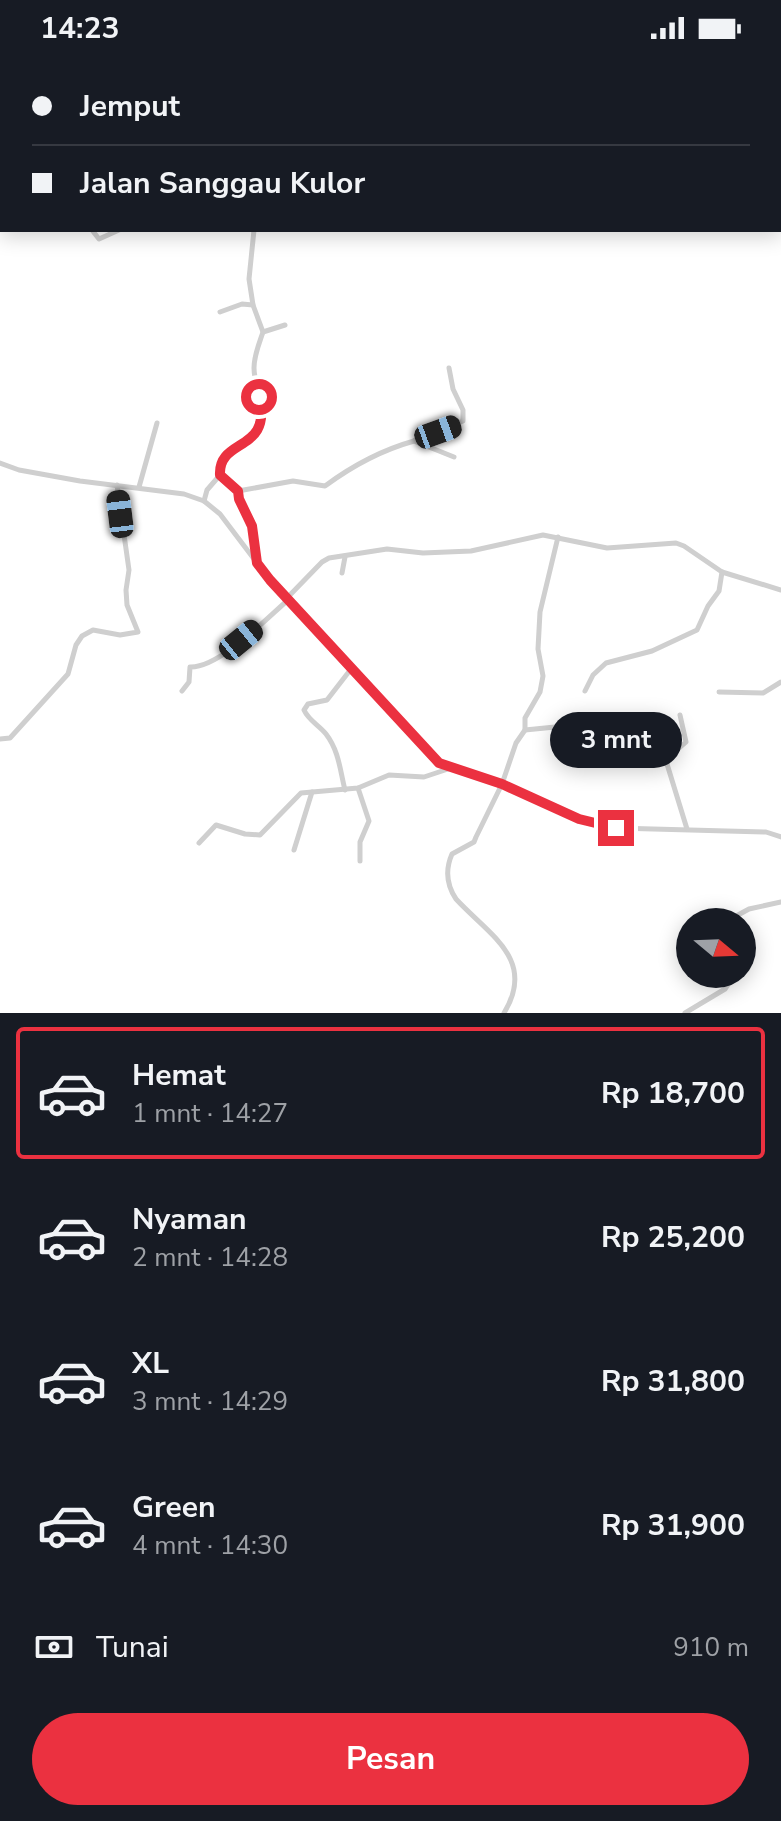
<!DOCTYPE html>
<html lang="id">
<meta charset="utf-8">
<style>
body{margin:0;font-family:"Nunito Sans",sans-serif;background:#242831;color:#f1f3f6;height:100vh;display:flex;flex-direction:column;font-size:30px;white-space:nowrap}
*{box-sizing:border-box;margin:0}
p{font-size:26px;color:#9ea1a6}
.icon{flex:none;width:44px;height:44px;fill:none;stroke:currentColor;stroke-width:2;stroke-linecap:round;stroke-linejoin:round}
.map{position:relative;height:957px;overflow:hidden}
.sheet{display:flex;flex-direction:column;background:#171b24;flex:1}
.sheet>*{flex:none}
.guide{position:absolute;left:0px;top:0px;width:782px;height:176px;box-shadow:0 4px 20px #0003;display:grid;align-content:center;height:176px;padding:0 32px;background:#171b24}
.needle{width:52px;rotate:109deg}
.tools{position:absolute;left:676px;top:852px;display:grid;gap:16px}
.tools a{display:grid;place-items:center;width:80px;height:80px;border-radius:50%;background:#171b24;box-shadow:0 4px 20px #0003;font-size:40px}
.end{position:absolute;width:36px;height:36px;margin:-18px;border:10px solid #eb3140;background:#fff;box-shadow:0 0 0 4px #fff}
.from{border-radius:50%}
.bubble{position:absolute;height:56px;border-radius:28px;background:#171b24;box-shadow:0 4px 20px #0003;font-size:26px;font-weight:700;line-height:56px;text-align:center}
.car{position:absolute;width:24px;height:48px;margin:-24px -12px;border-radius:10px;box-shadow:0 0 6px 2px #0007;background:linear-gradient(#222 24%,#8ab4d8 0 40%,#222 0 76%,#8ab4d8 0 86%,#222 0)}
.guide b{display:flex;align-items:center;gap:28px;height:76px;font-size:30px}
.guide b+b{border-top:2px solid #363941}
.guide i{width:20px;height:20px;background:#f1f3f6}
ul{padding:14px 0 0;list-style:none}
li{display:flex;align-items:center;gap:24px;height:132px;margin:0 16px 12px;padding:0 16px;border:4px solid transparent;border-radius:8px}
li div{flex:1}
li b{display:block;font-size:30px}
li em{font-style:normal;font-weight:700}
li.active{border-color:#eb3140}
li>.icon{width:72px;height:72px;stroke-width:1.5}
.pay{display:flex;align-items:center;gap:20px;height:88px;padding:0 32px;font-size:30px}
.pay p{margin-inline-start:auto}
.button{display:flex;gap:16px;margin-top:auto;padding:16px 32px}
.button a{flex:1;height:92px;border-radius:48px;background:#eb3140;color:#fff;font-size:32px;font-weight:700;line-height:92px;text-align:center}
.status{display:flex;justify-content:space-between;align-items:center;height:56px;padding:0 40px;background:#171b24;direction:ltr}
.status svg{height:22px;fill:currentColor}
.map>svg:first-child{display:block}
</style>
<div class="status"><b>14:23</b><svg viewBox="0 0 49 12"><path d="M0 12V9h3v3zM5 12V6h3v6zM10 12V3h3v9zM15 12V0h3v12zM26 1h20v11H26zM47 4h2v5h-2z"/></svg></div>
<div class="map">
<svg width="781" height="957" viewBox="0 0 781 957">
<rect width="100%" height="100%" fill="#fff"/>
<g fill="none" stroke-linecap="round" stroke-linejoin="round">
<g stroke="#cfcfcf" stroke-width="5">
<path d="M 395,0 L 398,2"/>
<path d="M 0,2 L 4,0"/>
<path d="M 0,104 L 2,102"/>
<path d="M 92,174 L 99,183 L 119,174"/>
<path d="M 254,174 L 249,223 L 253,249 L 263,276 C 259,288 254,299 254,312 C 254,331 267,349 261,368 C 252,398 189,396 238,435 L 239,443 L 252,470 L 257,506"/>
<path d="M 220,256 L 242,248 L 253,249"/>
<path d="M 263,276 L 285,269"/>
<path d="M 415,384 L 463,365 L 463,354 L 453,333 L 449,312"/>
<path d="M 0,407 L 19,414 L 80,425 L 184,438 L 204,445 L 220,458 L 270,524 L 433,702 L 447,711 L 502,728 L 579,763 L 616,772 L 766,776 L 781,781"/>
<path d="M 139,431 L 157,367"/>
<path d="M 238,435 L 293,425 L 325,430 C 352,410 382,394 414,385 L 454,401"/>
<path d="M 204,445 L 207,434 L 220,419"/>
<path d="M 342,517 L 345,501"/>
<path d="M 287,542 L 322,506 L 329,502 L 387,493 L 423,497 L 471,495 L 543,479 L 607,492 L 676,487 L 684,490 L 722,516 L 781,534"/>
<path d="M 182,635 L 189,626 L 190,611 C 219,612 266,563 288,544"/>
<path d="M 585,635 L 593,619 L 606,607 L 652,595 L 697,574 L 708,550 L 719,535 L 722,516"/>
<path d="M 719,636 L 763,637 L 781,626"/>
<path d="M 680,659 L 686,686 L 669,701 L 667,708 L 687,773"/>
<path d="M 525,674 L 575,669"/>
<path d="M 0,683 L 10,682 L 68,618 L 76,589 L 82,580 L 93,574 L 120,579 L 138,576 L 127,549 L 126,534 L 129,514 L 117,429"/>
<path d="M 358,732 L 369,765 L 360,786 L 360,805"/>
<path d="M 345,734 C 340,714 339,695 326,678 C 319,669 309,665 304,654 L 308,648 L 327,644 L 351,613"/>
<path d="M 199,787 L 216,769 L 245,778 L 260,779 L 301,737 L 358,732 L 389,719 L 424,721 L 451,712"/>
<path d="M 294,794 L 312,736"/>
<path d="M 725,866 L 749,853 L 781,846"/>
<path d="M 504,957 C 537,903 488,878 456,843 C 446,828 445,814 452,798 L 474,786 L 476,781 L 502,728 L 516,687 L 525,674 L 525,662 L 540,636 L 543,620 L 538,593 L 540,556 L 558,481"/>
<path d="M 685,957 L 725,933 L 735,918"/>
</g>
</g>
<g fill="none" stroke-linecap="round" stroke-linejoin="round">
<path stroke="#eb3140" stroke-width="10" d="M 259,341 C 273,397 218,381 220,419 L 238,435 L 239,443 L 252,470 L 257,507 L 270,524 L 439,707 L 502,728 L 579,763 L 616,772"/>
</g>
</svg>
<div class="tools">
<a><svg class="needle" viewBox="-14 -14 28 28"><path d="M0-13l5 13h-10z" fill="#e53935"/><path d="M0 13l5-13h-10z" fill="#9ea1a6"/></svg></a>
</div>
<i class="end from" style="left:259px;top:341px"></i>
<i class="end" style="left:616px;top:772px"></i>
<div class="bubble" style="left:550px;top:656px;width:132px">3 mnt</div>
<i class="car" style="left:438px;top:376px;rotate:70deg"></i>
<i class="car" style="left:120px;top:458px;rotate:353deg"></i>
<i class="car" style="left:241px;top:584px;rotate:51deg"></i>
<div class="guide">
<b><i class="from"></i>Jemput</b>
<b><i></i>Jalan Sanggau Kulor</b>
</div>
</div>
<section class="sheet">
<ul>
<li class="active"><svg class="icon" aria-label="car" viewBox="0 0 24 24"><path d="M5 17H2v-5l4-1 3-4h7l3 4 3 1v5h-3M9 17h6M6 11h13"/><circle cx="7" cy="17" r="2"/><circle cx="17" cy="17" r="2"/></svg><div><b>Hemat</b><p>1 mnt · 14:27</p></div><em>Rp 18,700</em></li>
<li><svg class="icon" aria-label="car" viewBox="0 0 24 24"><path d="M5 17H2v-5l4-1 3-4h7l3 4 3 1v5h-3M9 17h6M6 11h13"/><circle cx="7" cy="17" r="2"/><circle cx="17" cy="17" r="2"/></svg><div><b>Nyaman</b><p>2 mnt · 14:28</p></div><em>Rp 25,200</em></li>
<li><svg class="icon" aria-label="car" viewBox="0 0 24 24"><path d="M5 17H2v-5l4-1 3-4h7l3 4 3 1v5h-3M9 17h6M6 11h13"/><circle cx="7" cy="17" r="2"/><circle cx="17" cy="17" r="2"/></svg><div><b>XL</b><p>3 mnt · 14:29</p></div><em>Rp 31,800</em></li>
<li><svg class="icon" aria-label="car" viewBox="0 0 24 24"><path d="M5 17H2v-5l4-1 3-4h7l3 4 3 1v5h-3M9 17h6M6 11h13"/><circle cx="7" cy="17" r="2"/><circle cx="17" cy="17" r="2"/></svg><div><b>Green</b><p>4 mnt · 14:30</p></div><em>Rp 31,900</em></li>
</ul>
<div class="pay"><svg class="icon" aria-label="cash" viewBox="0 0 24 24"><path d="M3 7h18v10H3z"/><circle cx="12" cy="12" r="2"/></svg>Tunai<p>910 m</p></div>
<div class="button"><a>Pesan</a></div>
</section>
